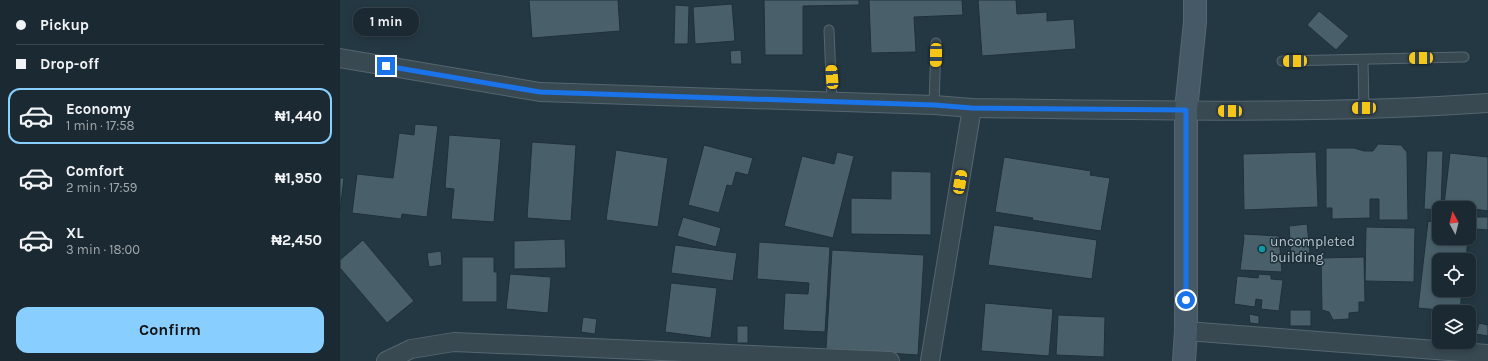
<!DOCTYPE html>
<meta charset="utf-8">
<style>
body{margin:0;font-family:Karla,sans-serif;background:#28363e;color:#f1f3f6;height:100vh;display:flex;flex-direction:column;font-size:15px;white-space:nowrap}
*{box-sizing:border-box;margin:0}
p{font-size:13px;color:#a0a7ac}
.icon{flex:none;width:22px;height:22px;fill:none;stroke:currentColor;stroke-width:2;stroke-linecap:round;stroke-linejoin:round}
.map{position:relative;flex:1;overflow:hidden}
.sheet{display:flex;flex-direction:column;background:#1b2a32;width:340px}
.sheet>*{flex:none}
.top-card{display:grid;align-content:center;height:88px;padding:0 16px;background:#1b2a32}
.needle{width:26px;rotate:353deg}
.tools{position:absolute;left:1092px;top:201px;display:grid;gap:8px}
.tools a{display:grid;place-items:center;width:44px;height:44px;border-radius:8px;background:#1b2a32;box-shadow:0 2px 6px #0003,0 0 0 1px #39464d;font-size:20px}
.end{position:absolute;width:18px;height:18px;margin:-9px;border:5px solid #1a73e8;background:#fff;box-shadow:0 0 0 2px #fff}
.from{border-radius:50%}
.bubble{position:absolute;height:28px;border-radius:12px;background:#1b2a32;box-shadow:0 2px 6px #0003,0 0 0 1px #39464d;font-size:13px;font-weight:700;line-height:28px;text-align:center}
.car{position:absolute;width:12px;height:24px;margin:-12px -6px;border-radius:5px;box-shadow:0 0 3px 1px #0007;background:linear-gradient(#f5c518 24%,#345 0 40%,#f5c518 0 76%,#345 0 86%,#f5c518 0)}
.top-card b{display:flex;align-items:center;gap:14px;height:38px;font-size:15px}
.top-card b+b{border-top:1px solid #39464d}
.top-card i{width:10px;height:10px;background:#f1f3f6}
ul{padding:0;list-style:none}
li{display:flex;align-items:center;gap:12px;height:56px;margin:0 8px 6px;padding:0 8px;border:2px solid transparent;border-radius:12px}
li div{flex:1}
li b{display:block;font-size:15px}
li em{font-style:normal;font-weight:700}
li.selected{border-color:#88cfff}
li>.icon{width:36px;height:36px;stroke-width:1.5}
.primary-button{display:flex;gap:8px;margin-top:auto;padding:8px 16px}
.primary-button a{flex:1;height:46px;border-radius:12px;background:#88cfff;color:#111;font-size:16px;font-weight:700;line-height:46px;text-align:center}
main{display:flex;flex:1;min-height:0}
.map>svg:first-child{display:block}
</style>
<main>
<section class="sheet">
<div class="top-card">
<b><i class="from"></i>Pickup</b>
<b><i></i>Drop-off</b>
</div>
<ul>
<li class="selected"><svg class="icon" aria-label="car" viewBox="0 0 24 24"><path d="M5 17H2v-5l4-1 3-4h7l3 4 3 1v5h-3M9 17h6M6 11h13"/><circle cx="7" cy="17" r="2"/><circle cx="17" cy="17" r="2"/></svg><div><b>Economy</b><p>1 min · 17:58</p></div><em>₦1,440</em></li>
<li><svg class="icon" aria-label="car" viewBox="0 0 24 24"><path d="M5 17H2v-5l4-1 3-4h7l3 4 3 1v5h-3M9 17h6M6 11h13"/><circle cx="7" cy="17" r="2"/><circle cx="17" cy="17" r="2"/></svg><div><b>Comfort</b><p>2 min · 17:59</p></div><em>₦1,950</em></li>
<li><svg class="icon" aria-label="car" viewBox="0 0 24 24"><path d="M5 17H2v-5l4-1 3-4h7l3 4 3 1v5h-3M9 17h6M6 11h13"/><circle cx="7" cy="17" r="2"/><circle cx="17" cy="17" r="2"/></svg><div><b>XL</b><p>3 min · 18:00</p></div><em>₦2,450</em></li>
</ul>
<div class="primary-button"><a>Confirm</a></div>
</section>
<div class="map">
<svg width="1148" height="361" viewBox="0 0 1148 361">
<rect width="100%" height="100%" fill="#243843"/>
<g fill="#49606b" stroke="#1f303a">
<path d="M 189,0 L 278,0 L 280,31 L 192,38 Z"/>
<path d="M 424,0 L 519,0 L 519,5 L 463,6 L 463,55 L 425,55 Z"/>
<path d="M 529,0 L 622,0 L 623,15 L 574,17 L 576,52 L 531,53 Z"/>
<path d="M 638,0 L 676,0 L 677,14 L 707,12 L 707,21 L 734,19 L 736,49 L 642,56 Z"/>
<path d="M 392,4 L 395,41 L 355,44 L 353,7 Z"/>
<path d="M 335,5 L 349,6 L 348,44 L 334,44 Z"/>
<path d="M 46,10 L 56,11 L 55,30 L 44,29 Z"/>
<path d="M 979,11 L 1009,36 L 996,50 L 967,25 Z"/>
<path d="M 401,50 L 402,64 L 391,64 L 390,51 Z"/>
<path d="M 75,124 L 98,126 L 87,217 L 62,214 L 61,219 L 12,213 L 17,174 L 53,178 L 59,133 L 74,135 Z"/>
<path d="M 109,135 L 161,139 L 154,222 L 111,219 L 114,189 L 105,188 Z"/>
<path d="M 192,142 L 236,145 L 231,221 L 187,218 Z"/>
<path d="M 1038,144 L 1061,145 L 1067,152 L 1068,220 L 1039,220 L 1039,199 L 1030,199 L 1030,218 L 992,219 L 992,208 L 986,208 L 986,148 L 1014,148 L 1024,151 L 1033,151 Z"/>
<path d="M 364,145 L 413,158 L 408,175 L 396,172 L 392,186 L 387,185 L 379,213 L 348,205 Z"/>
<path d="M 276,150 L 328,158 L 318,227 L 266,220 Z"/>
<path d="M 1087,151 L 1103,151 L 1101,208 L 1099,208 L 1099,210 L 1084,209 Z"/>
<path d="M 497,152 L 514,156 L 493,238 L 444,226 L 462,156 L 494,164 Z"/>
<path d="M 976,152 L 978,207 L 904,210 L 903,154 Z"/>
<path d="M 1110,153 L 1148,157 L 1148,211 L 1104,205 Z"/>
<path d="M 664,157 L 751,171 L 750,175 L 770,178 L 761,231 L 692,220 L 693,218 L 655,212 Z"/>
<path d="M 551,171 L 591,172 L 591,235 L 511,234 L 511,198 L 551,199 Z"/>
<path d="M 0,178 L 4,178 L 0,211 Z"/>
<path d="M 343,217 L 381,228 L 376,247 L 337,236 Z"/>
<path d="M 1135,217 L 1148,217 L 1148,230 L 1135,229 Z"/>
<path d="M 1088,221 L 1099,223 L 1099,238 L 1128,238 L 1126,260 L 1099,260 L 1099,290 L 1122,290 L 1120,312 L 1078,308 Z"/>
<path d="M 967,224 L 970,253 L 951,255 L 949,226 Z"/>
<path d="M 654,225 L 757,240 L 752,279 L 648,265 Z"/>
<path d="M 1026,227 L 1075,228 L 1074,282 L 1025,281 Z"/>
<path d="M 903,234 L 939,236 L 942,272 L 900,270 L 904,238 Z"/>
<path d="M 225,239 L 226,268 L 174,269 L 174,241 Z"/>
<path d="M 23,240 L 74,301 L 47,323 L 0,268 L 0,260 Z"/>
<path d="M 419,242 L 490,247 L 485,332 L 443,330 L 445,293 L 468,294 L 469,283 L 417,279 Z"/>
<path d="M 335,245 L 397,253 L 393,281 L 331,273 Z"/>
<path d="M 492,250 L 584,255 L 578,355 L 486,349 Z"/>
<path d="M 101,251 L 102,265 L 89,267 L 87,253 Z"/>
<path d="M 122,257 L 154,257 L 154,272 L 157,272 L 157,302 L 122,302 Z"/>
<path d="M 1024,257 L 1025,302 L 1019,302 L 1019,312 L 1009,313 L 1009,319 L 993,320 L 989,312 L 982,310 L 981,258 Z"/>
<path d="M 170,274 L 211,277 L 208,313 L 166,309 Z"/>
<path d="M 919,274 L 931,275 L 931,279 L 943,280 L 939,311 L 921,309 L 922,300 L 916,299 L 915,307 L 894,304 L 897,276 L 918,278 Z"/>
<path d="M 331,283 L 377,288 L 371,338 L 325,332 Z"/>
<path d="M 645,303 L 713,309 L 709,356 L 641,351 Z"/>
<rect x="950" y="310" width="21" height="16"/>
<path d="M 909,314 L 919,316 L 919,324 L 910,323 Z"/>
<path d="M 718,315 L 765,317 L 764,357 L 716,355 Z"/>
<path d="M 243,317 L 257,319 L 255,334 L 241,332 Z"/>
<path d="M 1139,323 L 1148,325 L 1148,336 L 1136,334 Z"/>
<rect x="397" y="326" width="11" height="17"/>
</g>
<g fill="none" stroke-linecap="round" stroke-linejoin="round">
<defs>
<g id="lane">
<path d="M 489,30 L 492,103"/>
<path d="M 1023,60 L 1024,108"/>
<path d="M 942,61 L 1124,57"/>
<path d="M 594,105 L 596,43"/>
</g>
<g id="street">
<path d="M 0,58 L 200,92 L 594,105 L 632,108 C 804,110 976,115 1148,103"/>
<path d="M 846,331 L 1148,354"/>
<path d="M 46,361 L 71,349 L 114,342 L 550,361"/>
<path d="M 590,361 L 632,108"/>
</g>
<path id="secondary" d="M 844,361 L 846,331 L 846,110 L 855,22 L 855,0"/>
</defs>
<use href="#lane" stroke="#566670" stroke-width="11"/>
<use href="#street" stroke="#566670" stroke-width="20"/>
<use href="#secondary" stroke="#566670" stroke-width="24"/>
<use href="#lane" stroke="#384952" stroke-width="9"/>
<use href="#street" stroke="#384952" stroke-width="18"/>
<use href="#secondary" stroke="#465966" stroke-width="22"/>
</g>
<g fill="none" stroke-linecap="round" stroke-linejoin="round">
<path stroke="#1a73e8" stroke-width="5" d="M 46,66 L 200,92 L 594,105 L 632,108 L 846,110 L 846,300"/>
</g>
<circle fill="#0f9aa8" stroke="#1d2e38" stroke-width="1.5" cx="922" cy="249" r="4"/>
<g text-anchor="middle" dominant-baseline="central" stroke-width="3" stroke-linejoin="round" paint-order="stroke">
<g font-size="14" fill="#b5c3cc" stroke="#1d2e38" text-anchor="start">
<text x="930" y="241">uncompleted<tspan x="930" dy="16">building</tspan></text>
</g>
</g>
</svg>
<div class="tools">
<a><svg class="needle" viewBox="-14 -14 28 28"><path d="M0-13l5 13h-10z" fill="#e53935"/><path d="M0 13l5-13h-10z" fill="#a0a7ac"/></svg></a>
<a><svg class="icon" aria-label="locate" viewBox="0 0 24 24"><circle cx="12" cy="12" r="6"/><path d="M12 2v4M12 18v4M2 12h4M18 12h4"/></svg></a>
<a><svg class="icon" aria-label="layers" viewBox="0 0 24 24"><path d="M12 4l9 5-9 5-9-5zM3 14l9 5 9-5"/></svg></a>
</div>
<i class="end from" style="left:846px;top:300px"></i>
<i class="end" style="left:46px;top:66px"></i>
<div class="bubble" style="left:13px;top:8px;width:66px">1 min</div>
<i class="car" style="left:596px;top:55px;rotate:181deg"></i>
<i class="car" style="left:1081px;top:58px;rotate:269deg"></i>
<i class="car" style="left:955px;top:61px;rotate:269deg"></i>
<i class="car" style="left:492px;top:77px;rotate:356deg"></i>
<i class="car" style="left:1024px;top:108px;rotate:269deg"></i>
<i class="car" style="left:890px;top:111px;rotate:271deg"></i>
<i class="car" style="left:620px;top:182px;rotate:10deg"></i>
</div>
</main>
